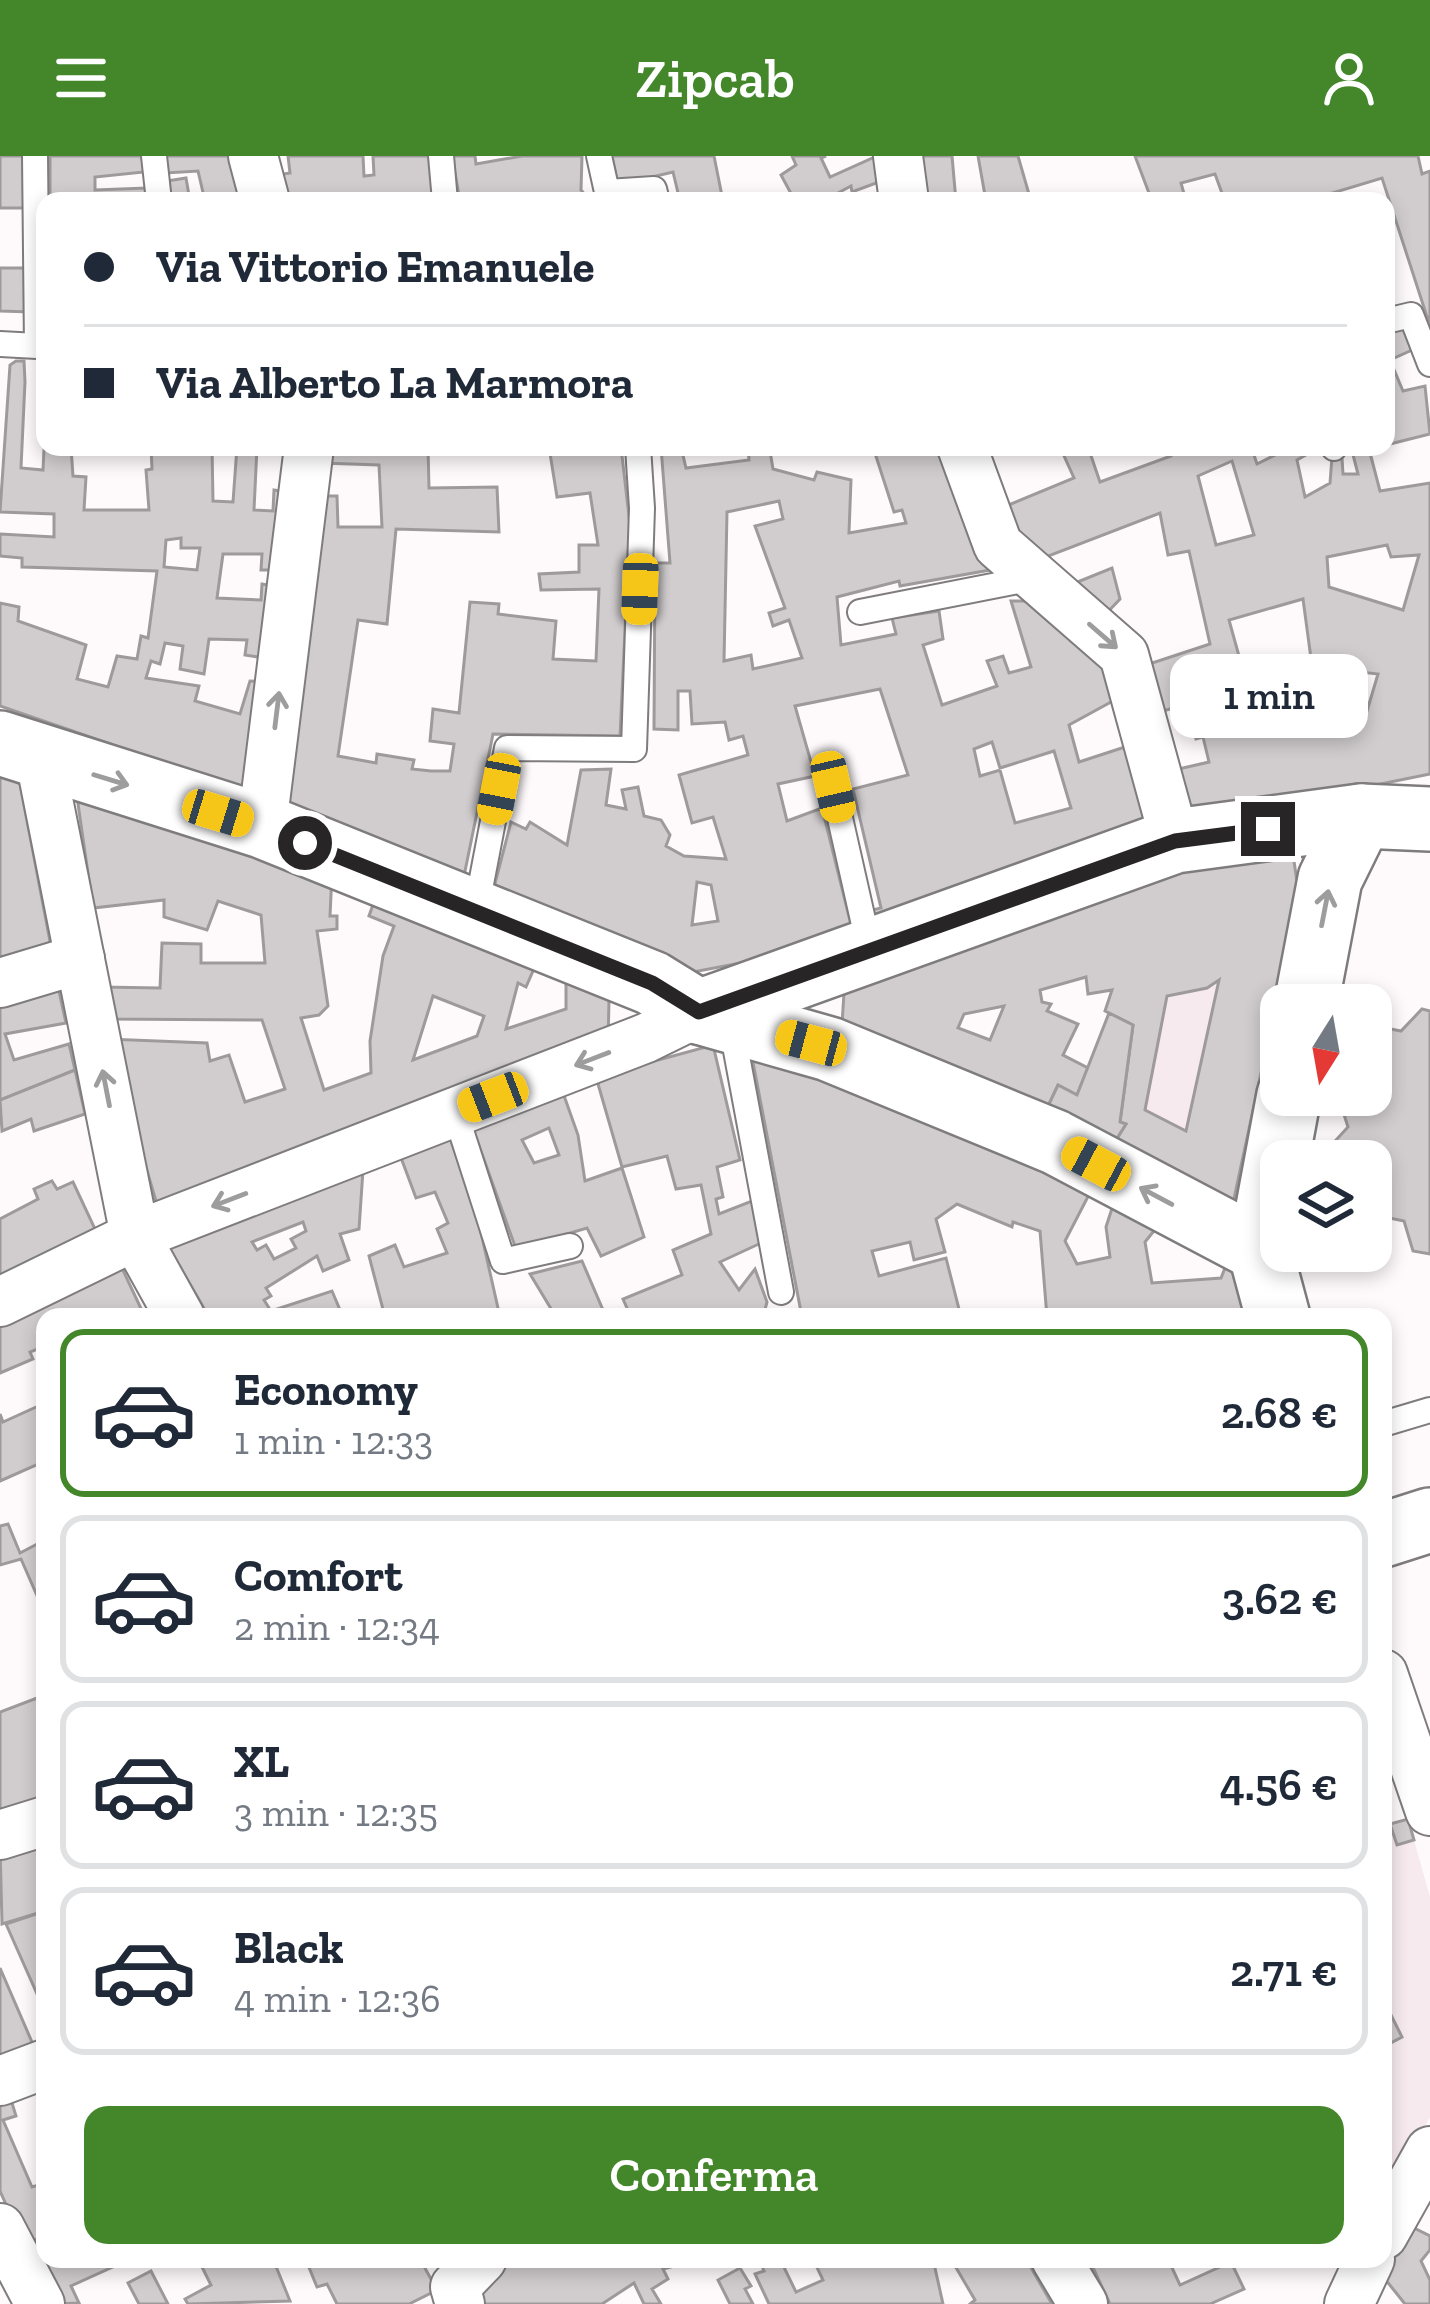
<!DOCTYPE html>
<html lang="it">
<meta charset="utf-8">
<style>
body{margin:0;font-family:"Zilla Slab",serif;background:#f2f2f3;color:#1f2937;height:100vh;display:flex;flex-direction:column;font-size:45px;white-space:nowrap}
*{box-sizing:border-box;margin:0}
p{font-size:39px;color:#747a83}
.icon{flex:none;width:66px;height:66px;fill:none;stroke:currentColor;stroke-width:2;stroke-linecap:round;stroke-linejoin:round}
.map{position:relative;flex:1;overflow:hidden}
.details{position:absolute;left:36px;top:1152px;width:1356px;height:960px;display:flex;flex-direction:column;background:#fff;border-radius:24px;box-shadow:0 6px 18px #0003}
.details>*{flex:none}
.top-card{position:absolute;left:36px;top:36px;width:1359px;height:264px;border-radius:24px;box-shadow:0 6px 18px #0003;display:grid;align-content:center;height:264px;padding:0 48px;background:#fff}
.needle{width:78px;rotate:191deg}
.controls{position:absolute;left:1260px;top:828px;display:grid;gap:24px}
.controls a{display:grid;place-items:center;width:132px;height:132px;border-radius:24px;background:#fff;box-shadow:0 6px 18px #0003;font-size:60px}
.end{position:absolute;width:54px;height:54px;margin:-27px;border:15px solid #272526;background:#fff;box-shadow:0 0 0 6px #fff}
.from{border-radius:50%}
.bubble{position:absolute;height:84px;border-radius:24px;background:#fff;box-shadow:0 6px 18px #0003;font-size:39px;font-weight:600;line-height:84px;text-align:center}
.car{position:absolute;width:36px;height:72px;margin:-36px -18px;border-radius:15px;box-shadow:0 0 9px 3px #0007;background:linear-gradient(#f5c518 24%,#345 0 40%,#f5c518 0 76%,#345 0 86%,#f5c518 0)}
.top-card b{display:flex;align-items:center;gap:42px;height:114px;font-size:45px}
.top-card b+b{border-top:3px solid #e0e1e3}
.top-card i{width:30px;height:30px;background:#1f2937}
ul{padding:21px 0 0;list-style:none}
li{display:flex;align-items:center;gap:36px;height:168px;margin:0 24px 18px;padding:0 24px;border:6px solid #e0e1e3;border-radius:24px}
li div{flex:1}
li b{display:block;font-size:45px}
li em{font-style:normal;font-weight:600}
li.selected{border-color:#43872a}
li>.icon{width:108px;height:108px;stroke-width:1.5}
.primary-button{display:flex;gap:24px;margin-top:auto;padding:24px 48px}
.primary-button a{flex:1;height:138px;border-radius:24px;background:#43872a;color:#fff;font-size:48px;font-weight:600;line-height:138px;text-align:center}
header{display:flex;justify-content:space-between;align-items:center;height:156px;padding:0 48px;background:#43872a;color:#fff;font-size:54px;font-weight:600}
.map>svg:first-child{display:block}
</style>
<header><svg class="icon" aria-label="menu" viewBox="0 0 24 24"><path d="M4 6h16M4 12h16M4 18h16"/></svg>Zipcab<svg class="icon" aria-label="person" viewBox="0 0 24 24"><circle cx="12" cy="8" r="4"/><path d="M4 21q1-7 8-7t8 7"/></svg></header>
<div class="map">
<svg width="1430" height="2148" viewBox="0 0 1430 2148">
<rect width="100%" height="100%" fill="#fefafc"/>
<g fill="#f6eaef">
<path d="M 1292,691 L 1186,975 L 1145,954 L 1167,840 L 1207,832 L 1216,824 Z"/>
<path d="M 1408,1663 L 1430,1741 L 1430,1961 L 1393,2028 L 1383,2006 L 1383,1670 Z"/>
</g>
<g fill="#d1cdcf" stroke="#9e9a9b" stroke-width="3" fill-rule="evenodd">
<path d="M 0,0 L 27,0 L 28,52 L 0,52 Z"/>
<path d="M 50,0 L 142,0 L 144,16 L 95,21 L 95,34 L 146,32 L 147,45 L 50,45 Z"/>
<path d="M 164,0 L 236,0 L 246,45 L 205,45 L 198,15 L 166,17 Z"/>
<path d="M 288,0 L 363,0 L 364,20 L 374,19 L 373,0 L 430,0 L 433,45 L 278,45 L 271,20 L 290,17 Z"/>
<path d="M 452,0 L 475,0 L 476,8 L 522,0 L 582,0 L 581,34 L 590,45 L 460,45 Z"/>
<path d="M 612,0 L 714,0 L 723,45 L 680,45 L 673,16 L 618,29 Z"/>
<path d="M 792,0 L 826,0 L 821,2 L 830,21 L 877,0 L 879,26 L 852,36 L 851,30 L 823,45 L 795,45 L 781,19 L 796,9 Z"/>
<path d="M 911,0 L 952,0 L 956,45 L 916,45 Z"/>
<path d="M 978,0 L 1018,0 L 1031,45 L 986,45 Z"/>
<path d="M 1135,0 L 1418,0 L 1422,18 L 1430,15 L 1430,170 L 1382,22 L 1306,45 L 1206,45 L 1223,40 L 1215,18 L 1181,27 L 1186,45 L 1152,45 Z"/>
<path d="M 186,22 L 190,45 L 170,45 L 167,25 Z"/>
<path d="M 0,112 L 30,112 L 30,156 L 0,155 Z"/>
<path d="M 1403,172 L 1412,194 L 1390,204 L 1403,235 L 1425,230 L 1430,278 L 1386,289 L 1386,178 Z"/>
<path d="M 16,205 L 24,205 L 25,226 L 21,312 L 43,314 L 45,272 L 45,291 L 71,291 L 73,320 L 86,321 L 84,354 L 149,354 L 146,314 L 152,313 L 151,291 L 212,291 L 213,345 L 233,346 L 237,291 L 257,291 L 254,354 L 273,355 L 274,334 L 287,336 L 283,414 L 261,414 L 262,398 L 223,398 L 217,442 L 261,444 L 262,428 L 280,431 L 271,503 L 245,499 L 247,484 L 209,483 L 204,518 L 180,513 L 183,490 L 165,487 L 160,508 L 151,505 L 146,522 L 199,530 L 195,545 L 240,558 L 250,525 L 267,526 L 250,636 L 0,550 L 0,447 L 19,451 L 18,465 L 86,489 L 77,523 L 108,531 L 117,500 L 137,503 L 141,480 L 148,482 L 157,415 L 22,411 L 22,402 L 0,400 L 0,378 L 54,381 L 54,358 L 0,356 L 10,209 ZM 181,382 L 181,392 L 200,392 L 197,414 L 164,411 L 166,384 Z"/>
<path d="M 325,291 L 364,297 L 364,291 L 428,291 L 429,332 L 497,331 L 499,376 L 396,373 L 387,468 L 358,464 L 338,600 L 376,607 L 377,598 L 414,604 L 412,613 L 431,615 L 450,615 L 454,588 L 430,585 L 433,553 L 459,557 L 470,446 L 499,448 L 498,458 L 556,465 L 553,503 L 596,505 L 599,433 L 541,434 L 539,418 L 579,416 L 579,389 L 598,389 L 590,337 L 557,341 L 549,291 L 621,291 L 630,369 L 620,580 L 493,578 L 463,725 L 279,650 L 317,340 L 337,340 L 338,371 L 382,371 L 379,309 L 321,307 Z"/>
<path d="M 661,291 L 681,291 L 686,312 L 749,304 L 748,291 L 787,291 L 770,295 L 773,313 L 814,324 L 817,316 L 851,324 L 849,377 L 906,367 L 902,354 L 894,356 L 873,291 L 951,291 L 990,414 L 900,430 L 899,425 L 837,441 L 841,489 L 896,478 L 892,462 L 939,455 L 943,483 L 923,489 L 942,549 L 997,530 L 987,505 L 1003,500 L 1009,517 L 1031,511 L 1011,445 L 1041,445 L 1078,468 L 1122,540 L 1069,569 L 1079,606 L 1128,590 L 1154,677 L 874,779 L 868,755 L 881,752 L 853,633 L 908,619 L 880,533 L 795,550 L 815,620 L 778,628 L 787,665 L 822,652 L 855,785 L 688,817 L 492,739 L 511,666 L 526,673 L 530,666 L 567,689 L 581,614 L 611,613 L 606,649 L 626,653 L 622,634 L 638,631 L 644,660 L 661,664 L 670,679 L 666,690 L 684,700 L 726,703 L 713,661 L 692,667 L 679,619 L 748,599 L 743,580 L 729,584 L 725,566 L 692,568 L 690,535 L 678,535 L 678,574 L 654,573 L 655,407 L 670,407 ZM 779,345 L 783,363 L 755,370 L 785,452 L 769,457 L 773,470 L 789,464 L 802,502 L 753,513 L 751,499 L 724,505 L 727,356 ZM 992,586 L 1000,612 L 1054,595 L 1071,652 L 1015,667 L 1000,614 L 980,620 L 974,593 ZM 697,726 L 711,729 L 718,765 L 692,769 Z"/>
<path d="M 1060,291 L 1088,291 L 1100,326 L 1171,300 L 1169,291 L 1265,291 L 1253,296 L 1257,308 L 1291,291 L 1320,291 L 1297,304 L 1305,341 L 1330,327 L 1332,301 L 1342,302 L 1343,318 L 1358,318 L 1351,291 L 1377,291 L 1369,293 L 1380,335 L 1430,327 L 1430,618 L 1178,669 L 1165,616 L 1209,606 L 1203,581 L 1196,583 L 1187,548 L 1153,558 L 1137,512 L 1210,488 L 1189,395 L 1168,399 L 1160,357 L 1033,406 L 1001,352 L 1074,322 ZM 1232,305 L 1254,379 L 1216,389 L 1198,320 ZM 1387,389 L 1391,401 L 1419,399 L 1403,454 L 1329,431 L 1327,401 ZM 1303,443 L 1312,510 L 1323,508 L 1331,562 L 1260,576 L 1229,464 ZM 1358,507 L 1360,516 L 1378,518 L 1367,555 L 1354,560 L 1352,550 L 1347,551 L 1342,508 Z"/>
<path d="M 1112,412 L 1120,443 L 1102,462 L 1065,431 Z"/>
<path d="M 0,612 L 20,628 L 53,801 L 0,820 Z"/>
<path d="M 88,640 L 332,717 L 330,760 L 337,760 L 337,773 L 317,775 L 328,850 L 319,859 L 301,862 L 324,934 L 371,917 L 370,885 L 383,800 L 394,770 L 369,760 L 374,746 L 536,808 L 526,831 L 518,827 L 506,873 L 566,853 L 566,822 L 609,844 L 608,888 L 158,1052 L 108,883 L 207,887 L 210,905 L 229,899 L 245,946 L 285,933 L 262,864 L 104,863 L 102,831 L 160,832 L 162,787 L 201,788 L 201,807 L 265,807 L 261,759 L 218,745 L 207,774 L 164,761 L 164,744 L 93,752 L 78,648 ZM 433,840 L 484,860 L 477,880 L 413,904 Z"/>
<path d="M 1292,691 L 1299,740 L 1232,1052 L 1109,995 L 1126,968 L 1120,966 L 1133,869 L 1105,855 L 1112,834 L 1088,838 L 1086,821 L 1040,834 L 1042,846 L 1051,848 L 1047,855 L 1078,868 L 1063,899 L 1088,912 L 1077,939 L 1058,929 L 1042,963 L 842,868 L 844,837 L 1186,713 ZM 1219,824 L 1186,975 L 1145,954 L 1167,840 L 1207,832 ZM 1004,850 L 990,884 L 958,872 L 964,858 Z"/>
<path d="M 57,826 L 66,867 L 5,878 L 14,904 L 69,888 L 75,914 L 0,944 L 0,844 Z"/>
<path d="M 1422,853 L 1430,855 L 1430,1098 L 1413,1095 L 1404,1065 L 1375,1059 L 1371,1005 L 1330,1005 L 1327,994 L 1348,971 L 1339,943 L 1371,939 L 1371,869 L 1401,875 Z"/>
<path d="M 1109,857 L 1133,869 L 1120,966 L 1126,968 L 1109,995 L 1042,963 L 1058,929 L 1077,939 Z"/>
<path d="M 713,889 L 740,1004 L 717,1011 L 723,1041 L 716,1043 L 719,1058 L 752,1045 L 761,1087 L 720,1106 L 739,1134 L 755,1113 L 767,1146 L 763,1161 L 631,1161 L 623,1143 L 682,1119 L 673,1094 L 711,1078 L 701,1029 L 676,1033 L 667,1000 L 622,1011 L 596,921 Z"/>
<path d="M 751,896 L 1095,1027 L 1065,1085 L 1077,1108 L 1110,1101 L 1106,1071 L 1116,1040 L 1162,1065 L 1145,1086 L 1152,1127 L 1221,1122 L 1227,1107 L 1241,1117 L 1253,1161 L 1047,1161 L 1040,1075 L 1013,1066 L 1012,1071 L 957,1048 L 936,1063 L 945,1096 L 914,1104 L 910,1086 L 872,1095 L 879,1120 L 946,1102 L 961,1161 L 782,1161 L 801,1156 Z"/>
<path d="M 75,914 L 85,958 L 34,975 L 31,963 L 2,975 L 0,944 Z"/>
<path d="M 562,934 L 578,979 L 585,1025 L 622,1012 L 644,1081 L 601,1100 L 587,1072 L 516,1093 L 472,970 ZM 549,972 L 559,999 L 534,1007 L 522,984 Z"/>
<path d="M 449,979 L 477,1059 L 500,1161 L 385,1161 L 369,1100 L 395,1089 L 404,1111 L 447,1097 L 437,1073 L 448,1067 L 435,1036 L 416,1042 L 400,999 Z"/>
<path d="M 363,1014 L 359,1073 L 340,1078 L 349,1104 L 323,1115 L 317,1100 L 266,1132 L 271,1140 L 264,1144 L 271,1155 L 332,1135 L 343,1161 L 209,1161 L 169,1092 ZM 303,1066 L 306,1075 L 291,1083 L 296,1092 L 274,1103 L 266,1089 L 257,1094 L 252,1086 Z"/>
<path d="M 52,1025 L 57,1033 L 73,1026 L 95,1073 L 0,1121 L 0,1063 L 38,1043 L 34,1033 Z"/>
<path d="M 582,1105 L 606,1161 L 556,1161 L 530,1118 Z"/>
<path d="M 121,1110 L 145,1161 L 45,1161 L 45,1190 L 30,1196 L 33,1203 L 0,1217 L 0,1168 Z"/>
<path d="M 45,1247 L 45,1305 L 0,1325 L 0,1258 L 3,1266 Z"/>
<path d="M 8,1368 L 20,1397 L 45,1384 L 45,1458 L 21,1403 L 0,1409 L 0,1370 Z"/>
<path d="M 45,1539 L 45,1642 L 0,1656 L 0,1556 Z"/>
<path d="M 1408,1663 L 1414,1684 L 1397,1689 L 1390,1668 Z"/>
<path d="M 45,1675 L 45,1755 L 2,1768 L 0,1690 Z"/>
<path d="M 45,1755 L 45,1856 L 6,1768 Z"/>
<path d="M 0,1812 L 35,1893 L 0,1905 Z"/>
<path d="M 1383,1843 L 1402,1881 L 1383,1891 Z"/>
<path d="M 8,1934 L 16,1960 L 3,1964 L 32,2031 L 45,2027 L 45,2080 L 24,2088 L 0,2035 L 0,1937 Z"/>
<path d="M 1406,2068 L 1430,2080 L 1430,2094 L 1421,2105 L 1430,2124 L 1430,2148 L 1405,2148 L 1381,2118 Z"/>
<path d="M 57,2103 L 114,2103 L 117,2109 L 71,2130 L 79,2147 L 53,2148 L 35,2111 Z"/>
<path d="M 198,2103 L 273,2103 L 290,2145 L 188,2148 L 185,2143 L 211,2129 Z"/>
<path d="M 325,2103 L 420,2103 L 437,2134 L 409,2148 L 337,2148 L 327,2128 L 317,2131 L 308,2109 Z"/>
<path d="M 516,2103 L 701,2103 L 663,2113 L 668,2123 L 652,2133 L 661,2148 L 644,2148 L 634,2127 L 602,2148 L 480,2148 L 472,2132 Z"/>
<path d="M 759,2103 L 780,2103 L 796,2136 L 823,2124 L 813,2103 L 933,2103 L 943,2148 L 769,2148 L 755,2118 L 764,2115 Z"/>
<path d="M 951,2103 L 1026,2103 L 1052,2148 L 970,2148 L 975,2144 Z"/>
<path d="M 1089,2103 L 1168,2103 L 1180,2129 L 1231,2106 L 1244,2133 L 1210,2148 L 1110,2148 Z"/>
<path d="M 740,2112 L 751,2130 L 745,2133 L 753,2148 L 730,2148 L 718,2124 Z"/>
<path d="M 151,2115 L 168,2148 L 139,2148 L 128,2127 Z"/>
</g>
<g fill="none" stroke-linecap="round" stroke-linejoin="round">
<defs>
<g id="service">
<path d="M 154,0 L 159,45"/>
<path d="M 441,0 L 445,45"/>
<path d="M 599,0 L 607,36 L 654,33 L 657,45"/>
<path d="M 1386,165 L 1411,159 L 1430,208"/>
<path d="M 0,188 L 37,190 L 35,0"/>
<path d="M 1334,291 L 1334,292"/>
<path d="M 860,456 L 1033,422"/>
<path d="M 833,631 L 870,795"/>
<path d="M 476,754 L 507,592 L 634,593 L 642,352 L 638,291"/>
<path d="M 731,868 L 781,1136"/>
<path d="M 455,956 L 503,1105 L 570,1090"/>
<path d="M 1383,1268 L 1430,1254"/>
</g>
<g id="minor">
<path d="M 253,0 L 265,45"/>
<path d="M 898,0 L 904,45"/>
<path d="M 962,291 L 998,389 L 1124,499 L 1175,685"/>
<path d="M 40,603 L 135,1080 L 180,1161"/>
<path d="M 262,670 L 309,291"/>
<path d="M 0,827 L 80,803"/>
<path d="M 0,1146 L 135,1080 L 646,882 L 699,856"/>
<path d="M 1383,1518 L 1430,1655"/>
<path d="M 0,1679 L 45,1665"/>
<path d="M 0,1925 L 45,1908"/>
<path d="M 0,2072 L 40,2148"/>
<path d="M 1383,2079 L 1430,1995"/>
<path d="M 1056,2103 L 1083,2148"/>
<path d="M 460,2148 L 455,2131 L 482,2103"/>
<path d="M 1349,2148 L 1370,2103"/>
</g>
<g id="tertiary">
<path d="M 0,587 L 262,670 L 652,827 L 699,856 L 829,893 L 1055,986 L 1260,1094"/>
<path d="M 1306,849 L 1330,723 L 1361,660"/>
<path d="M 699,856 L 1175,685 L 1361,660 L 1430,663"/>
<path d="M 1278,1161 L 1260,1094 L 1289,939"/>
<path d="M 1383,1379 L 1430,1364"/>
</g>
</defs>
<use href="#service" stroke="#7f7c7d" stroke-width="28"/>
<use href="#minor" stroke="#7f7c7d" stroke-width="52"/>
<use href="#tertiary" stroke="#7f7c7d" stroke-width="68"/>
<use href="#service" stroke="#fff" stroke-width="24"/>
<use href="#minor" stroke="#fff" stroke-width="48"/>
<use href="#tertiary" stroke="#fff" stroke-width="63"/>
</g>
<defs><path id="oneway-shaft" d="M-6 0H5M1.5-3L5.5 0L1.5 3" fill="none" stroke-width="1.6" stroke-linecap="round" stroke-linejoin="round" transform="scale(3)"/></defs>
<g stroke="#9e9d9d">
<use href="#oneway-shaft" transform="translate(1103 480) rotate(41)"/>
<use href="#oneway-shaft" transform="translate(277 554) rotate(-83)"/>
<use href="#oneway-shaft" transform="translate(111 624) rotate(17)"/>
<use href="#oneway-shaft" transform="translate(1325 752) rotate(-79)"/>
<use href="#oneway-shaft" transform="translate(592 903) rotate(159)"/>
<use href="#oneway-shaft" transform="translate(106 932) rotate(-101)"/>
<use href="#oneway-shaft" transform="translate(1156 1040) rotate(-152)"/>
<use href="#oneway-shaft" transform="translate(229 1044) rotate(159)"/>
</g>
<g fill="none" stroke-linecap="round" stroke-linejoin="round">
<path stroke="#272526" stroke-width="15" d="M 305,687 L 652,827 L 699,856 L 1175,685 L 1268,673"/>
</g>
</svg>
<div class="controls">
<a><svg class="needle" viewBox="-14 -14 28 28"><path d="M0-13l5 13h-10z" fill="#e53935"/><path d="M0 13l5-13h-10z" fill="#747a83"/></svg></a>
<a><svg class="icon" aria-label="layers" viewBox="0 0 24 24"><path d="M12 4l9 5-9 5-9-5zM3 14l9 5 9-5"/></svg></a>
</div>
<i class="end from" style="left:305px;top:687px"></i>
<i class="end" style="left:1268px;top:673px"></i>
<div class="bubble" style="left:1170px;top:498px;width:198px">1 min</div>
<i class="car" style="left:640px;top:433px;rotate:182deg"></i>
<i class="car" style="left:833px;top:631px;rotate:167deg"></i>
<i class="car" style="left:499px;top:633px;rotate:191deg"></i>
<i class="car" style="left:218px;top:657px;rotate:107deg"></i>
<i class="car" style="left:811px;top:887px;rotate:285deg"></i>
<i class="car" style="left:493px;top:941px;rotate:249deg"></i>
<i class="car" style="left:1096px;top:1008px;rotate:298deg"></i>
<div class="top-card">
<b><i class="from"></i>Via Vittorio Emanuele</b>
<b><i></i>Via Alberto La Marmora</b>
</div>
<section class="details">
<ul>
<li class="selected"><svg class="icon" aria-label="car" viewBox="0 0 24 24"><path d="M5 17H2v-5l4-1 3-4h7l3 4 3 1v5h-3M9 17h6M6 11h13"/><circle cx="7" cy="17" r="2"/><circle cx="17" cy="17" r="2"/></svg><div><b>Economy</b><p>1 min · 12:33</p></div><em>2.68 €</em></li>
<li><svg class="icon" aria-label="car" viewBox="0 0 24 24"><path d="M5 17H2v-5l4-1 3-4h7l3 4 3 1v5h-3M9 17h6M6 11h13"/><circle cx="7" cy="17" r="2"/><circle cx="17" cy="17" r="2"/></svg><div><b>Comfort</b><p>2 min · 12:34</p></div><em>3.62 €</em></li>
<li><svg class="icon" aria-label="car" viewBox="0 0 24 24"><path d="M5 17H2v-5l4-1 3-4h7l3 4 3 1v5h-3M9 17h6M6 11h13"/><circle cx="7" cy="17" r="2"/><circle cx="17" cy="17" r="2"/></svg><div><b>XL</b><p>3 min · 12:35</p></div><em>4.56 €</em></li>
<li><svg class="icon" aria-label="car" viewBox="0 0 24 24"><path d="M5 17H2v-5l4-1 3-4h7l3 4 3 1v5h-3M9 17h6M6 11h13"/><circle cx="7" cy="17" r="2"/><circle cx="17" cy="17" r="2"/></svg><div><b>Black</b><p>4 min · 12:36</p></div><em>2.71 €</em></li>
</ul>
<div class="primary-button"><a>Conferma</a></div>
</section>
</div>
